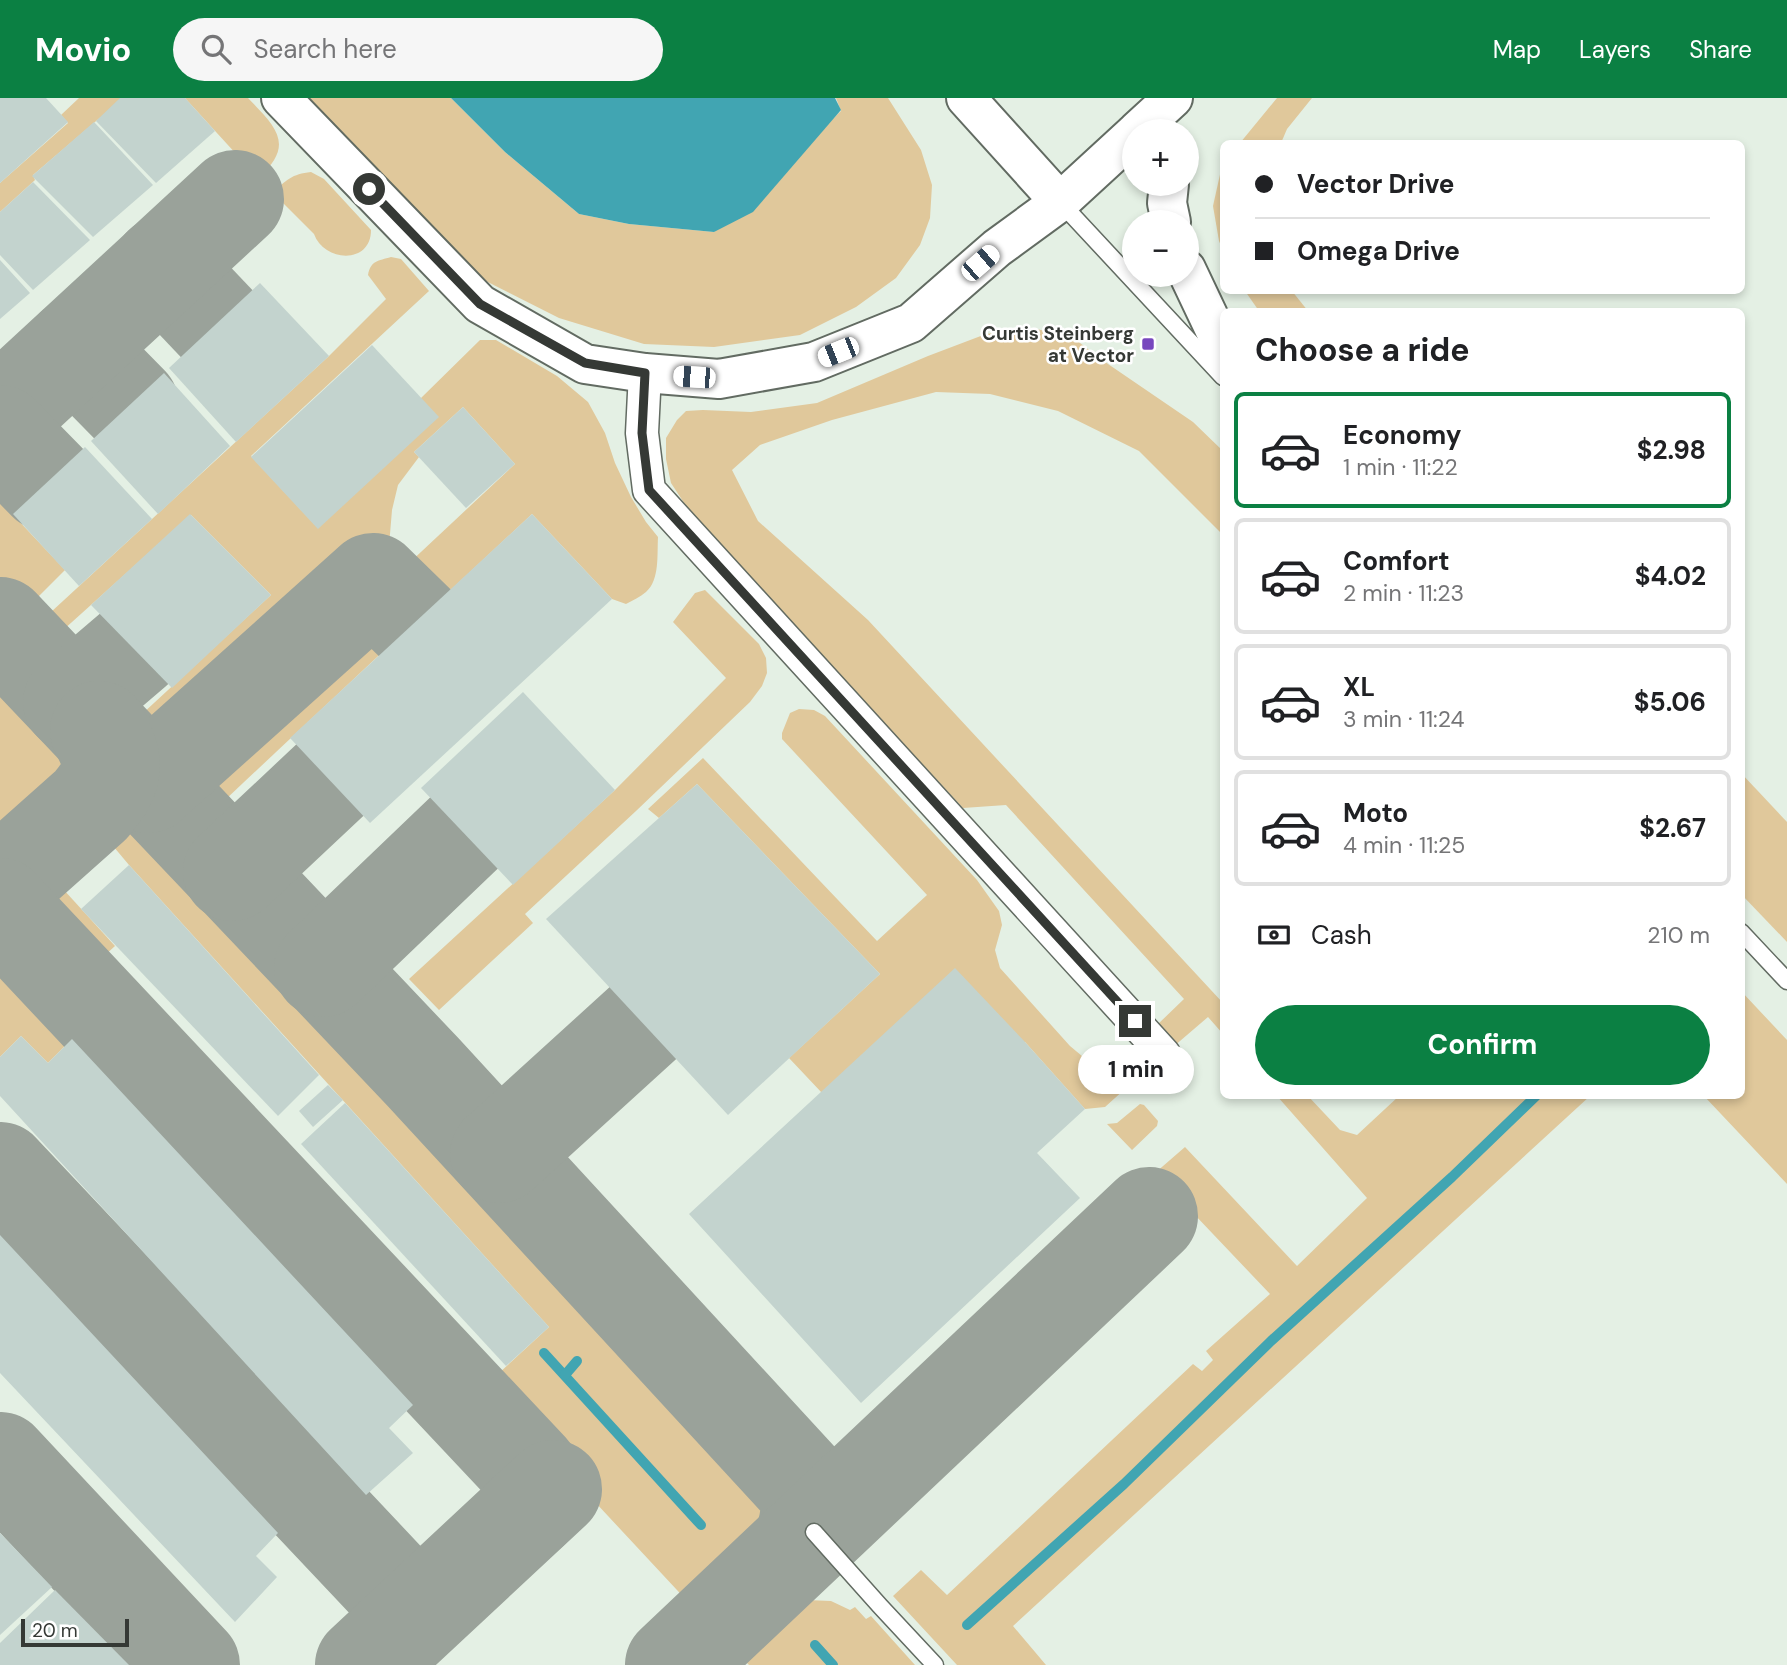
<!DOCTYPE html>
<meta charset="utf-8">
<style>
body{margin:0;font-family:"DM Sans",sans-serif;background:#f6f6f6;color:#202124;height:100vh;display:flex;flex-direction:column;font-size:26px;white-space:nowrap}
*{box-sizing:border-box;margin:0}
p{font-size:23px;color:#757577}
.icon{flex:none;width:38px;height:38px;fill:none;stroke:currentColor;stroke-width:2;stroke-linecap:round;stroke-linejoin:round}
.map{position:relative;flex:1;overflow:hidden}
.drawer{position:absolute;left:1220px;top:210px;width:525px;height:791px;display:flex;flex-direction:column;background:#fff;border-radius:10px;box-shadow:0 4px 10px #0003}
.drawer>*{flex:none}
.banner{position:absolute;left:1220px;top:42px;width:525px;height:154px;border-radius:10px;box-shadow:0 4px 10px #0003;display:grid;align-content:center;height:154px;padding:0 35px;background:#fff}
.tools{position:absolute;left:1122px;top:21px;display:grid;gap:14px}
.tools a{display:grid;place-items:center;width:77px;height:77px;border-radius:50%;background:#fff;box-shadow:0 4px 10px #0003;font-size:35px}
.scale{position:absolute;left:21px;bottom:18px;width:108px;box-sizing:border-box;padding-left:7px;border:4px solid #353935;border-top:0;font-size:19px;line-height:24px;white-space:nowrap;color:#353935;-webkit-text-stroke:5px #fff;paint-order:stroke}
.end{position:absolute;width:32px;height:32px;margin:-16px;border:9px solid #353935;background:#fff;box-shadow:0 0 0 4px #fff}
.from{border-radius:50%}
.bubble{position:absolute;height:49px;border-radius:24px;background:#fff;box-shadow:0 4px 10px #0003;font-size:23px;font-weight:700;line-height:49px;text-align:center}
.car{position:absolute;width:21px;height:42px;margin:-21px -10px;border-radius:9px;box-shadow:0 0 5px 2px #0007;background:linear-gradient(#fff 24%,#345 0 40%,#fff 0 76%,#345 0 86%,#fff 0)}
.banner b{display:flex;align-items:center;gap:24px;height:66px;font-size:26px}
.banner b+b{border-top:2px solid #e0e0e0}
.banner i{width:18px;height:18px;background:#202124}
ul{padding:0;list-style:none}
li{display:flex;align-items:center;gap:21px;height:116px;margin:0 14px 10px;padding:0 21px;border:4px solid #e0e0e0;border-radius:10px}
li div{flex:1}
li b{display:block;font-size:26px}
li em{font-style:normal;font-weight:700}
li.selected{border-color:#0b8043}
li>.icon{width:63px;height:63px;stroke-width:1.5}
h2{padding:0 35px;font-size:32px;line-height:84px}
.pay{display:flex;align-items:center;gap:18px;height:77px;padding:0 35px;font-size:26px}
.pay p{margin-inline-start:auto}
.cta{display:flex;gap:14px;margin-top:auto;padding:14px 35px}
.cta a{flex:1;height:80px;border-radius:42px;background:#0b8043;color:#fff;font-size:28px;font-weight:700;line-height:80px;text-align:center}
header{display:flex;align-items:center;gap:42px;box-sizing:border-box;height:98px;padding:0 35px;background:#0b8043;color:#fff}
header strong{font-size:33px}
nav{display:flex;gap:38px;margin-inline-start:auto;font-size:24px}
.search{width:490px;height:63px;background:#f6f6f6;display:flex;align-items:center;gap:18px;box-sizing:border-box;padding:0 24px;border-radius:38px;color:#757577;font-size:26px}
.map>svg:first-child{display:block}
</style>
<header>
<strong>Movio</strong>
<div class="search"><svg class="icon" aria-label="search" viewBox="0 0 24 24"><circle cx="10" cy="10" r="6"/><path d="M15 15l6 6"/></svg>Search here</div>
<nav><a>Map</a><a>Layers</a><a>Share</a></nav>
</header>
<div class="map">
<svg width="1787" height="1567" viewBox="0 0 1787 1567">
<rect width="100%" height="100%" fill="#e4f0e4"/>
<g fill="#e0c89b">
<path d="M 79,0 L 123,0 L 33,77 L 35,82 L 0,114 L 0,85 L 68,25 L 61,17 Z"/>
<path d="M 185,0 L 248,0 C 276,29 296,47 258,80 Z"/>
<path d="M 307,0 L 451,0 L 505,54 L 579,116 L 629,126 L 714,134 L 841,13 L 836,0 L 888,0 L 921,52 L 932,87 L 930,120 L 920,147 L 896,180 L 856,209 L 800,237 L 714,249 L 644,246 L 559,220 L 466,173 Z"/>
<path d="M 1277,0 L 1312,0 L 1287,31 L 1281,45 L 1240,45 Z"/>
<path d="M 1223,69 L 1223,152 L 1219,143 L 1213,108 L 1221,72 Z"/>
<path d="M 311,74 L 324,81 L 371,132 C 371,167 324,164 314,136 L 273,95 C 286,82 292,76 311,74 Z"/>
<path d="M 391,159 L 401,161 L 429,193 L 251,358 L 318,430 L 421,300 L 480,242 L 496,242 L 557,278 L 588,304 L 605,335 L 615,365 L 631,399 L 646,424 L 658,439 C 657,456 660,482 646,494 C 640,499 633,502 626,506 L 612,501 L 532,416 L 440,502 L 406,468 L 515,366 L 463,309 L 414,354 L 419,359 L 398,387 L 392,412 L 389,448 L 175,650 L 141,617 L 271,497 L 191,417 L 52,542 L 38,526 L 329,258 L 386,201 L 368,177 C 371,162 378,163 391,159 Z"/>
<path d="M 1245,193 L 1292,193 L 1308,213 L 1259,213 Z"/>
<path d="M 1032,230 L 1072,239 L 1108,266 L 1193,324 L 1223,353 L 1223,437 L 1139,353 L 1058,313 L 990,296 L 936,294 L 832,322 L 760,347 L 732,372 L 758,423 L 868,522 L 1223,905 L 1223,936 L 1208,919 L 1173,949 L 1156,928 L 1184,901 L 1006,707 L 963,710 L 694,420 L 671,385 L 666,361 L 666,340 L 677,322 L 686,313 L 703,312 L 751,314 L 817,305 L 928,258 L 986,236 Z"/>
<path d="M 0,403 L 65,472 L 25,512 L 0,486 Z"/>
<path d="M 705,492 L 759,546 L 766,560 L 767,575 L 762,588 L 750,604 L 636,713 L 525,816 L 533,825 L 439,912 L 409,881 L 615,692 L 726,580 L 673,524 L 695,495 Z"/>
<path d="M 358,516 L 391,546 L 225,702 L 192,669 Z"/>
<path d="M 0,568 L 34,605 L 72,662 L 41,714 L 0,755 Z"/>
<path d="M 799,611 L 814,612 L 825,618 L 977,782 L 999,813 L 1002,827 L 995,852 L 1000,870 L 1070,948 L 1088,963 L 1102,966 L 1121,961 L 1138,947 L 1155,964 L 1105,1009 L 1085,1011 L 1025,944 L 822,995 L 789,960 L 880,876 L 697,686 L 659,720 L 648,711 L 703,660 L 877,843 L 927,797 L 782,641 L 782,635 L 790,615 Z"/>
<path d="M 1741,675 L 1787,724 L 1787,844 L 1741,796 Z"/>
<path d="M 129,731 L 694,1333 L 768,1418 L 730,1466 L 690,1506 L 486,1287 L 549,1229 L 129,767 L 108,742 Z"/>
<path d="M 53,780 L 115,848 L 93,868 L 46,821 L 33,800 Z"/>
<path d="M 0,839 L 42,886 L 84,929 L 48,965 L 21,938 L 0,959 Z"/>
<path d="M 1741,893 L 1787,942 L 1787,1086 L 1704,998 L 1741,998 Z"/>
<path d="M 1277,998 L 1308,998 L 1340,1032 L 1357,1037 L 1399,998 L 1590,998 L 1013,1528 L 1046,1567 L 957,1567 L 893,1498 L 921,1472 L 947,1497 L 1193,1266 L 1202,1273 L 1213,1262 L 1206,1253 L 1270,1196 L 1155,1075 L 1185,1049 L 1297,1168 L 1367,1100 Z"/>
<path d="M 1140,1006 L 1144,1007 L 1158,1023 L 1157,1028 L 1132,1052 L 1107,1026 L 1117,1025 Z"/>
<path d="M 807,1502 L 831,1503 L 850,1512 L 855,1509 L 866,1521 L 871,1518 L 915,1567 L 749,1567 L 733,1551 L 776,1512 L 780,1514 L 793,1506 Z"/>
</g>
<path fill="#41a5b2" d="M 451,0 L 835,0 L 841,12 L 753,114 L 714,134 L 629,126 L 579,116 L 505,54 Z"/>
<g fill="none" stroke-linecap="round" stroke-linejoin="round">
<g stroke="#41a5b2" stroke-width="10">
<path d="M 544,1255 L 701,1427"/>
<path d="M 565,1277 L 577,1263"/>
<path d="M 967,1527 L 1124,1386 L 1271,1243 L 1452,1079 L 1536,998"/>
<path d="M 815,1547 L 833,1567"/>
</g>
<g stroke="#9aa29a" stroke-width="98">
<path d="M 162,168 L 217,226"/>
<path d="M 74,250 L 130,307"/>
<path d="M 0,318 L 235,101"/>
<path d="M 0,336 L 47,384"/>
<path d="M 0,528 L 423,974 L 806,1390 C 812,1410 809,1426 802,1445"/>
<path d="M 72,604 L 134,551"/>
<path d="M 148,686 L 373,484 L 415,525"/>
<path d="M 232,774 L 330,682"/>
<path d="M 0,788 L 91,707 C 116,677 116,666 99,632"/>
<path d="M 0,809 L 530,1373 C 538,1389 536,1395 530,1412"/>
<path d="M 323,870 L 464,735"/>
<path d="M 499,1056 L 643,925"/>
<path d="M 0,1073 L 392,1489 C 401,1508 399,1517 396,1537"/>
<path d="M 0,1363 L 191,1567"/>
<path d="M 364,1567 L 553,1391"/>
<path d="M 674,1567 L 1149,1118"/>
</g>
</g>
<g fill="#c3d3ce">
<path d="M 0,0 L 46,0 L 68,24 L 0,85 Z"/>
<path d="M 120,0 L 185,0 L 215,33 L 156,85 L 96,23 Z"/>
<path d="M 94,24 L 153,87 L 93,139 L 32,78 Z"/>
<path d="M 33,84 L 90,142 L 33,192 L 0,157 L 0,114 Z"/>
<path d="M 0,162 L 30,195 L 0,221 Z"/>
<path d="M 260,185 L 329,258 L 236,344 L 169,270 Z"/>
<path d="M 372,247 L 439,319 L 318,431 L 251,359 Z"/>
<path d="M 164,275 L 230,348 L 158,416 L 91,343 Z"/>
<path d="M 463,309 L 515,366 L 466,410 L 414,354 Z"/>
<path d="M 85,349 L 152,421 L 79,488 L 13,416 Z"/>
<path d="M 190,416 L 271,497 L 172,590 L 91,507 Z"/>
<path d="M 532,416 L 612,501 L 370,725 L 290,640 Z"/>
<path d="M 523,594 L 615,692 L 513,787 L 421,690 Z"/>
<path d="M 697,686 L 880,876 L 728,1017 L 546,821 Z"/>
<path d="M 129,767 L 319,977 L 278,1018 L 81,811 Z"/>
<path d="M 955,870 L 1025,944 L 1085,1011 L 1037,1055 L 1080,1100 L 861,1305 L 689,1116 Z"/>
<path d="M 21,938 L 48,965 L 72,941 L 413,1307 L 389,1330 L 413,1355 L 366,1397 L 0,998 L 0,959 Z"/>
<path d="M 328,987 L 343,1002 L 313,1029 L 299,1013 Z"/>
<path d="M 345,1005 L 549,1229 L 506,1268 L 301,1046 Z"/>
<path d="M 0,1137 L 278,1435 L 256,1458 L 277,1479 L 235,1524 L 0,1275 Z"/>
<path d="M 0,1435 L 52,1489 L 0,1537 Z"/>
<path d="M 55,1492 L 129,1567 L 0,1567 L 0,1545 Z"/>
</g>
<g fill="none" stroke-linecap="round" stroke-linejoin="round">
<defs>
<g id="service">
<path d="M 1060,104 L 1223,279"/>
<path d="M 1741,834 L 1787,883"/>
<path d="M 814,1434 L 880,1508 L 935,1567"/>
</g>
<path id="minor" d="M 645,275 L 642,335 L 649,392 L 1164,956"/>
<g id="tertiary">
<path d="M 281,0 L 480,206 L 585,266 L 645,275 L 719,281 L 814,264 L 911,225 L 997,150 L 1060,104 L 1134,36"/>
<path d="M 966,0 L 1060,104"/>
<path d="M 1137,33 L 1173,0"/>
<path d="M 1169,86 L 1167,105 L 1171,124"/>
<path d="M 1186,171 L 1223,249"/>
</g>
</defs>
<use href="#service" stroke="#626b62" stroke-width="19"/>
<use href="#minor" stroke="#626b62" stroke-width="35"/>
<use href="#tertiary" stroke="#626b62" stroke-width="42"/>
<use href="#service" stroke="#fff" stroke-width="16"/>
<use href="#minor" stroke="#fff" stroke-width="32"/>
<use href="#tertiary" stroke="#fff" stroke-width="38"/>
</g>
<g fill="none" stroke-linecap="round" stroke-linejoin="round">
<path stroke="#353935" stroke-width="9" d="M 369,91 L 480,206 L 585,265 L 645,275 L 642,335 L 649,392 L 1135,923"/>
</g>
<rect fill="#7847be" stroke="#fff" stroke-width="2.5" x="1141" y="239" width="14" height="14" rx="3.5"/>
<g text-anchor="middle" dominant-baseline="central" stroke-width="5" stroke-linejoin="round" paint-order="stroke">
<g font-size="19" font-weight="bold" fill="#353935" stroke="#fff" text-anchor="end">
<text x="1134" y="235">Curtis Steinberg<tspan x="1134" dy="22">at Vector</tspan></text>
</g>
</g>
</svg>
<div class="tools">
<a>+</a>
<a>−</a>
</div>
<div class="scale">20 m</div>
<i class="end from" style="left:369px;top:91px"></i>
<i class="end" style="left:1135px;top:923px"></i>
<div class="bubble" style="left:1078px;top:947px;width:116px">1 min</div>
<i class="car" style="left:980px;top:165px;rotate:49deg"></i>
<i class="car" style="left:838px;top:254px;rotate:248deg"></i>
<i class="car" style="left:694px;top:279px;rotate:274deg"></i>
<div class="banner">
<b><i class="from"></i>Vector Drive</b>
<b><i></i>Omega Drive</b>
</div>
<section class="drawer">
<h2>Choose a ride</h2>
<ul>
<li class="selected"><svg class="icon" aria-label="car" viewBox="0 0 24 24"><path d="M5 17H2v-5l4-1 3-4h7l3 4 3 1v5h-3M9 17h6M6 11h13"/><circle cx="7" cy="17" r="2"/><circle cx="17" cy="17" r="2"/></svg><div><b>Economy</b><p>1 min · 11:22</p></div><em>$2.98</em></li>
<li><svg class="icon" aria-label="car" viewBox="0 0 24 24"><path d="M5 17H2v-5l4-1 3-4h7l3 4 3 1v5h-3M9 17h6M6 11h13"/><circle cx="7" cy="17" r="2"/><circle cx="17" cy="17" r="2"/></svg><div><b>Comfort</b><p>2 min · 11:23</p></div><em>$4.02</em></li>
<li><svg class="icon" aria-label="car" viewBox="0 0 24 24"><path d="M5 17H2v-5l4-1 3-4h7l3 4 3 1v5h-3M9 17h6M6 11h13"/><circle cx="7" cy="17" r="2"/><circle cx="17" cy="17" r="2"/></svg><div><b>XL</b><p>3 min · 11:24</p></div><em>$5.06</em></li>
<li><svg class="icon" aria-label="car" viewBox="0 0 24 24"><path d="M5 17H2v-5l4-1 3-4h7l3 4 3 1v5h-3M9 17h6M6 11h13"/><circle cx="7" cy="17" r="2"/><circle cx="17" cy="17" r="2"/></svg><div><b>Moto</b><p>4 min · 11:25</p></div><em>$2.67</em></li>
</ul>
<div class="pay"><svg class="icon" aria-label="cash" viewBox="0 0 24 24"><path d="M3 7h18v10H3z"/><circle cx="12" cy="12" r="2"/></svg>Cash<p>210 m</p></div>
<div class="cta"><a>Confirm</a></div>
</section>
</div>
